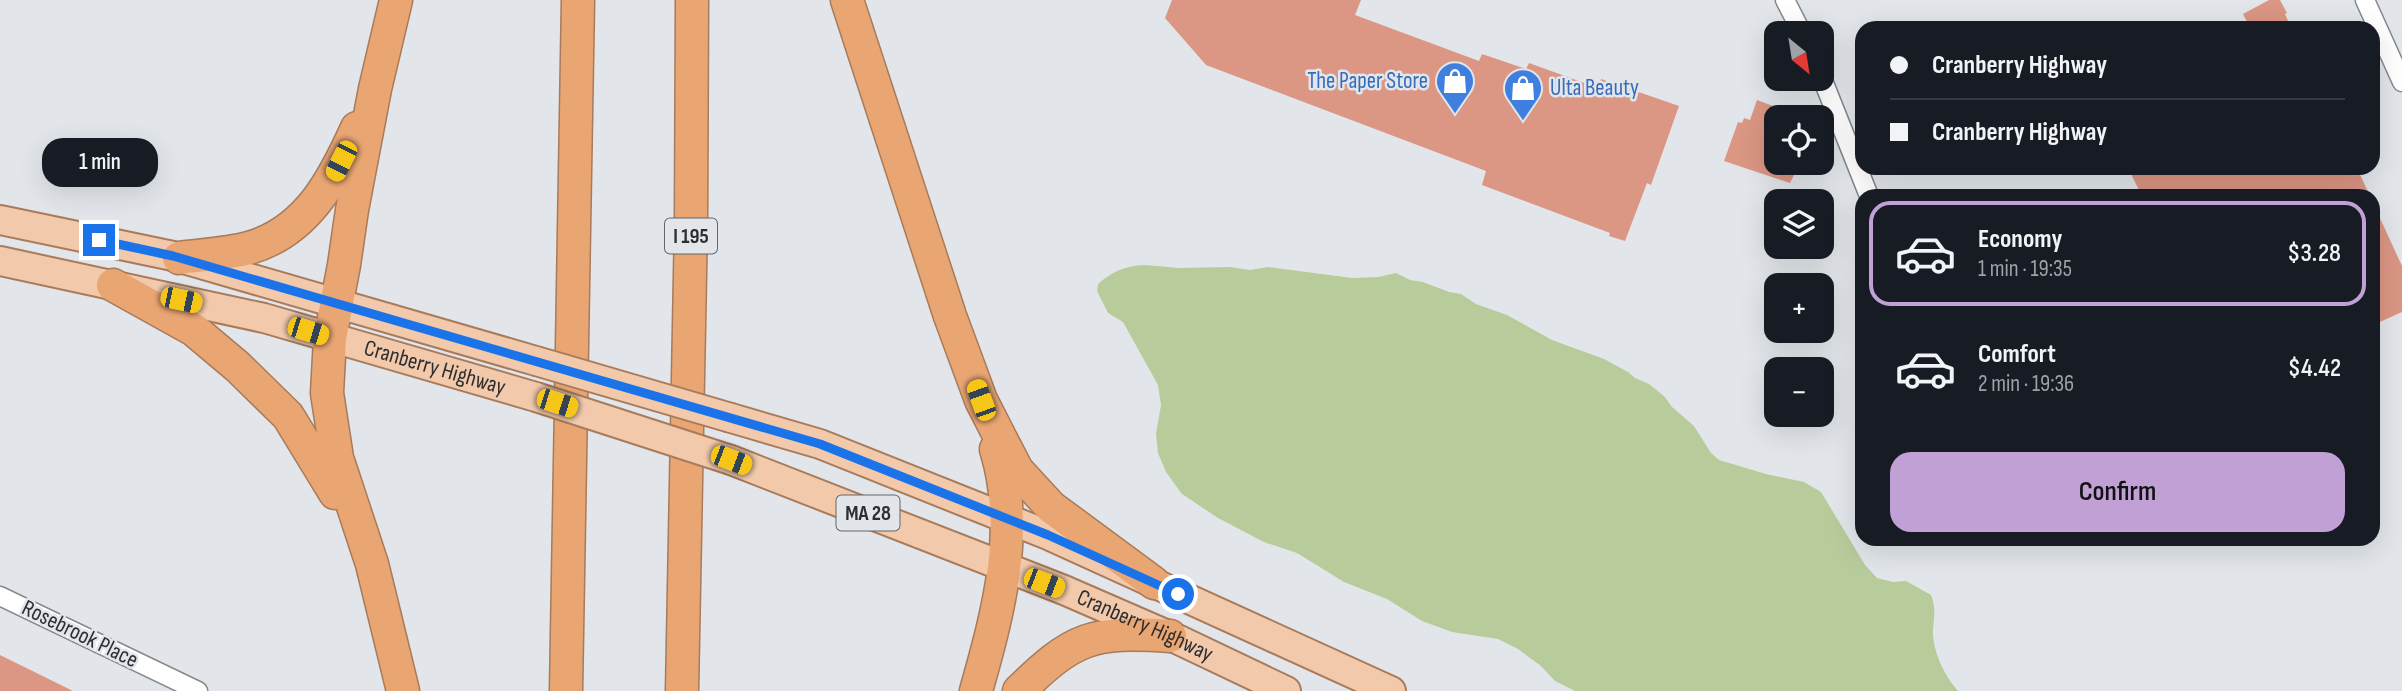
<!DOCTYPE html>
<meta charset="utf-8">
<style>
body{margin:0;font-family:"Sofia Sans Condensed",sans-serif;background:#242831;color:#f1f3f6;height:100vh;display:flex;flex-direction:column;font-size:26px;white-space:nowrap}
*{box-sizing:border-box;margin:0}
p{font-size:23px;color:#9ea1a6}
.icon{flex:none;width:38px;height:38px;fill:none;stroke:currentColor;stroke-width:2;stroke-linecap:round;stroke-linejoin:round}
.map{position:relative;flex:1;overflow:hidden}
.panel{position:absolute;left:1855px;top:189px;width:525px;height:357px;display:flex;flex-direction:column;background:#171b24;border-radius:21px;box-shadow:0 7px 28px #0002}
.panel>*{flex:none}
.top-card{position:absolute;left:1855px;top:21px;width:525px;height:154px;border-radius:21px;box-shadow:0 7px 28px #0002;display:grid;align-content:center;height:154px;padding:0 35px;background:#171b24}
.needle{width:46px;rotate:150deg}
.fabs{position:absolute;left:1764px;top:21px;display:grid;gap:14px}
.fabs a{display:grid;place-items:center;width:70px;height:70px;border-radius:14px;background:#171b24;box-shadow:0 7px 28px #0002;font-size:35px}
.end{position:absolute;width:32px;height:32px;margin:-16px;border:9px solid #1a73e8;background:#fff;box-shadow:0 0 0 4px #fff}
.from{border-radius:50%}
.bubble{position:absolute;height:49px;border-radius:21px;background:#171b24;box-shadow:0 7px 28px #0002;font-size:23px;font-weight:600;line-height:49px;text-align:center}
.car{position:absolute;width:21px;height:42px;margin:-21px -10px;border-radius:9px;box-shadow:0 0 5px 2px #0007;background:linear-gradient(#f5c518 24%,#345 0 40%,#f5c518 0 76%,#345 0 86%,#f5c518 0)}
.top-card b{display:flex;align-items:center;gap:24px;height:66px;font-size:26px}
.top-card b+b{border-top:2px solid #363941}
.top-card i{width:18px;height:18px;background:#f1f3f6}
ul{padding:12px 0 0;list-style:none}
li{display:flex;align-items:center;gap:21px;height:105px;margin:0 14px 10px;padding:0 21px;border:4px solid transparent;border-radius:21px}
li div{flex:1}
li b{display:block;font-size:26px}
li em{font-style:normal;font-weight:600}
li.selected{border-color:#c1a0d5}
li>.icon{width:63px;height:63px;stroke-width:1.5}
.primary-button{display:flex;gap:14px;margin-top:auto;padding:14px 35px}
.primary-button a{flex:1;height:80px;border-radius:21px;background:#c1a0d5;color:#111;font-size:28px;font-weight:600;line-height:80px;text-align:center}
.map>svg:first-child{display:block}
</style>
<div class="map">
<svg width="2402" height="691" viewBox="0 0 2402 691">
<rect width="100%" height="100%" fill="#e2e6ea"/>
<path fill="#b7cb9b" d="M 1145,265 L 1179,268 L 1230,267 L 1250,270 L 1268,267 L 1352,278 L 1378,277 L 1396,273 L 1410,280 L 1423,282 L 1449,292 L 1461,294 L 1476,304 L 1507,315 L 1552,340 L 1604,359 L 1628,372 L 1635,378 L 1649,384 L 1665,397 L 1672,407 L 1694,426 L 1711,453 L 1719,460 L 1766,474 L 1804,482 L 1821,492 L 1865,565 L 1877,578 L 1893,582 L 1906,581 L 1931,595 C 1937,611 1933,618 1933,634 C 1934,654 1945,676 1958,691 L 1575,691 L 1555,681 L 1541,666 L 1518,649 L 1498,639 L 1452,632 L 1422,621 L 1387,599 L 1344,582 L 1297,553 L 1264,542 L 1218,518 L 1182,494 L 1166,472 L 1158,453 L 1156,434 L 1161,405 L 1158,385 L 1123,322 L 1108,313 L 1097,291 L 1098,284 C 1113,271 1125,266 1145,265 Z"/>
<g fill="#db9684">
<path d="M 1172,0 L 1361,0 L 1355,15 L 1479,61 L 1482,54 L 1526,69 L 1529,63 L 1598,88 L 1601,79 L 1679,106 L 1651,185 L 1647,183 L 1625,241 L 1609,236 L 1610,233 L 1482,185 L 1486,171 L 1206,65 L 1165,18 Z"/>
<path d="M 2269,0 L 2280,0 L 2287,13 L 2285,14 L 2291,28 L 2250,28 L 2243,14 Z"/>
<path d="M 1757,100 L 1776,107 L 1776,163 L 1800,163 L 1790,183 L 1724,161 L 1738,122 L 1742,123 L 1744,118 L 1750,120 Z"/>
<path d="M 2128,168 L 2357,168 L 2370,196 L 2142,196 Z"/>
<path d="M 2373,203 L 2402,266 L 2402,312 L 2373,325 Z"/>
<path d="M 0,655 L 73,691 L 0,691 Z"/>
</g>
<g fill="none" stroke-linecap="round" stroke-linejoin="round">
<defs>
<g id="street">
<path d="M 1785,0 L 1802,33"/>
<path d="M 2365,0 L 2402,82"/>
<path d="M 1822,78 L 1869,196"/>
<path d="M 0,596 L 198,691"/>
</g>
<g id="primary">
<path d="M 0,220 L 173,256 L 536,361"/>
<path id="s1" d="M 0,261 L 264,318 L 536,397"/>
<path d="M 731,418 L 820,444 L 1048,535 L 1391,691"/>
<path id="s2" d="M 731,460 L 1064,590 L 1179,640 L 1286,691"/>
</g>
<g id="highway">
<path d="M 396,0 L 375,89 L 352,210 L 344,265 L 330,338 L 327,393 L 337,458 L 372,564 L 403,691"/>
<path d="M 847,0 L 950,316 L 981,400 L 1004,445 L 1017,470 L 1051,507 L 1154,583"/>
<path d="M 179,258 C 202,255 227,254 249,248 C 308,231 334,179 357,128"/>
<path d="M 113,285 L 194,330 L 238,367 L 288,416 L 335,493"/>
<path d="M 566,691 L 578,0"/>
<path d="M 682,691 L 691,222 L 692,0"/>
<path d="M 976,691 C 998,613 1021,530 996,449"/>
<path d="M 1019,691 C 1074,637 1092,631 1170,636"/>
</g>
</defs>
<use href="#street" stroke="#85898d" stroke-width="21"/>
<use href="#primary" stroke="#a77b5b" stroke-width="32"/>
<use href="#highway" stroke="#a77b5b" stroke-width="35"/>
<use href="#street" stroke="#fff" stroke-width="18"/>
<use href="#primary" stroke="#f2c9aa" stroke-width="28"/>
<use href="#highway" stroke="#e9a572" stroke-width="32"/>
<defs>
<g id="primary-bridge">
<path d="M 536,361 L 731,418"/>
<path d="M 536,397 L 731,460"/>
</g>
</defs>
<use href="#primary-bridge" stroke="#a77b5b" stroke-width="32" stroke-linecap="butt"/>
<use href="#primary-bridge" stroke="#f2c9aa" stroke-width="28"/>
</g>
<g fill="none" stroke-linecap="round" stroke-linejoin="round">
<path stroke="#1a73e8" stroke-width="9" d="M 99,240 L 173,256 L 820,444 L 1048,535 L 1178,594"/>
</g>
<defs>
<symbol id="shop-pin" viewBox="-11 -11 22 30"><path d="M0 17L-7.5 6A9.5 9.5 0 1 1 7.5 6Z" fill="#3f7fe0" stroke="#e2e6ea"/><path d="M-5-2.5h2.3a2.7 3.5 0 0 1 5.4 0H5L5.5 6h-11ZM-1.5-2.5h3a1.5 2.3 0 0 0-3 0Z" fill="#fff"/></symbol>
</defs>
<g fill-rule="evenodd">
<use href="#shop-pin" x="1433" y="59" width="44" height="60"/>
<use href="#shop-pin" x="1501" y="66" width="44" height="60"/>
</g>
<g text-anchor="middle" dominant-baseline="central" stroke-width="5" stroke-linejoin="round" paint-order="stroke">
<g fill="#e2e6ea" stroke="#636568" stroke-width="2">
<rect x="665" y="218.5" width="52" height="35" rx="5"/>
<rect x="836.5" y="495.5" width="63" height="35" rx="5"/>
</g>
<g font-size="21" font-weight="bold" fill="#2d2e30">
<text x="691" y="236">I 195</text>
<text x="868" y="513">MA 28</text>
</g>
<g font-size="23" fill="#366cbe" stroke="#e2e6ea" text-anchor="end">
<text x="1428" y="81">The Paper Store</text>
<text x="1550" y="88" text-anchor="start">Ulta Beauty</text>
</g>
<g font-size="23" fill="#2d2e30" stroke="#e2e6ea">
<text stroke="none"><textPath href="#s1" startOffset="448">Cranberry Highway</textPath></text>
<text stroke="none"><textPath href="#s2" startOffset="446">Cranberry Highway</textPath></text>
<text transform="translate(80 634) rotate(26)">Rosebrook Place</text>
</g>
</g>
</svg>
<div class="fabs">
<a><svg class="needle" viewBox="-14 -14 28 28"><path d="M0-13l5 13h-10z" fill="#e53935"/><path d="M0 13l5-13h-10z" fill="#9ea1a6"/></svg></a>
<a><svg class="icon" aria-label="locate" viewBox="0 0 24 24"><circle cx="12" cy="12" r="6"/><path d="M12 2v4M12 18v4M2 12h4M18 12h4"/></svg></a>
<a><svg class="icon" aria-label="layers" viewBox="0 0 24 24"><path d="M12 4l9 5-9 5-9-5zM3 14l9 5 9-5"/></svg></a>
<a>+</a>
<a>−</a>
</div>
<i class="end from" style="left:1178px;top:594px"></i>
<i class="end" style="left:99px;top:240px"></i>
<div class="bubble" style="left:42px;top:138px;width:116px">1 min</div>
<i class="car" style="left:341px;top:161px;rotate:207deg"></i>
<i class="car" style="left:181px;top:300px;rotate:102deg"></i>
<i class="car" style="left:308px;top:331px;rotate:107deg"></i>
<i class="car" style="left:981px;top:400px;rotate:340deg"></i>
<i class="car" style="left:557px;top:403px;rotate:108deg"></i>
<i class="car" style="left:731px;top:460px;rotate:111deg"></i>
<i class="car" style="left:1044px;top:583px;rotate:111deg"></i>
<div class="top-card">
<b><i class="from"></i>Cranberry Highway</b>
<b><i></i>Cranberry Highway</b>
</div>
<section class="panel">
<ul>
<li class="selected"><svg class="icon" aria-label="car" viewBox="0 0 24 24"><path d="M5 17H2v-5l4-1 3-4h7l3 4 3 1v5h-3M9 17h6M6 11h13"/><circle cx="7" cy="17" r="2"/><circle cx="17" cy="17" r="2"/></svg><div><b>Economy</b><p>1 min · 19:35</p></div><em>$3.28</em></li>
<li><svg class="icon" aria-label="car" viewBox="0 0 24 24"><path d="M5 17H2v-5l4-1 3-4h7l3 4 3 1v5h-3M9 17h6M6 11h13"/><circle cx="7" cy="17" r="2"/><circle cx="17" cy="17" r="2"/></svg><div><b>Comfort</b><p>2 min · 19:36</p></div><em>$4.42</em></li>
</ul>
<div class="primary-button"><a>Confirm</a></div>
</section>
</div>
